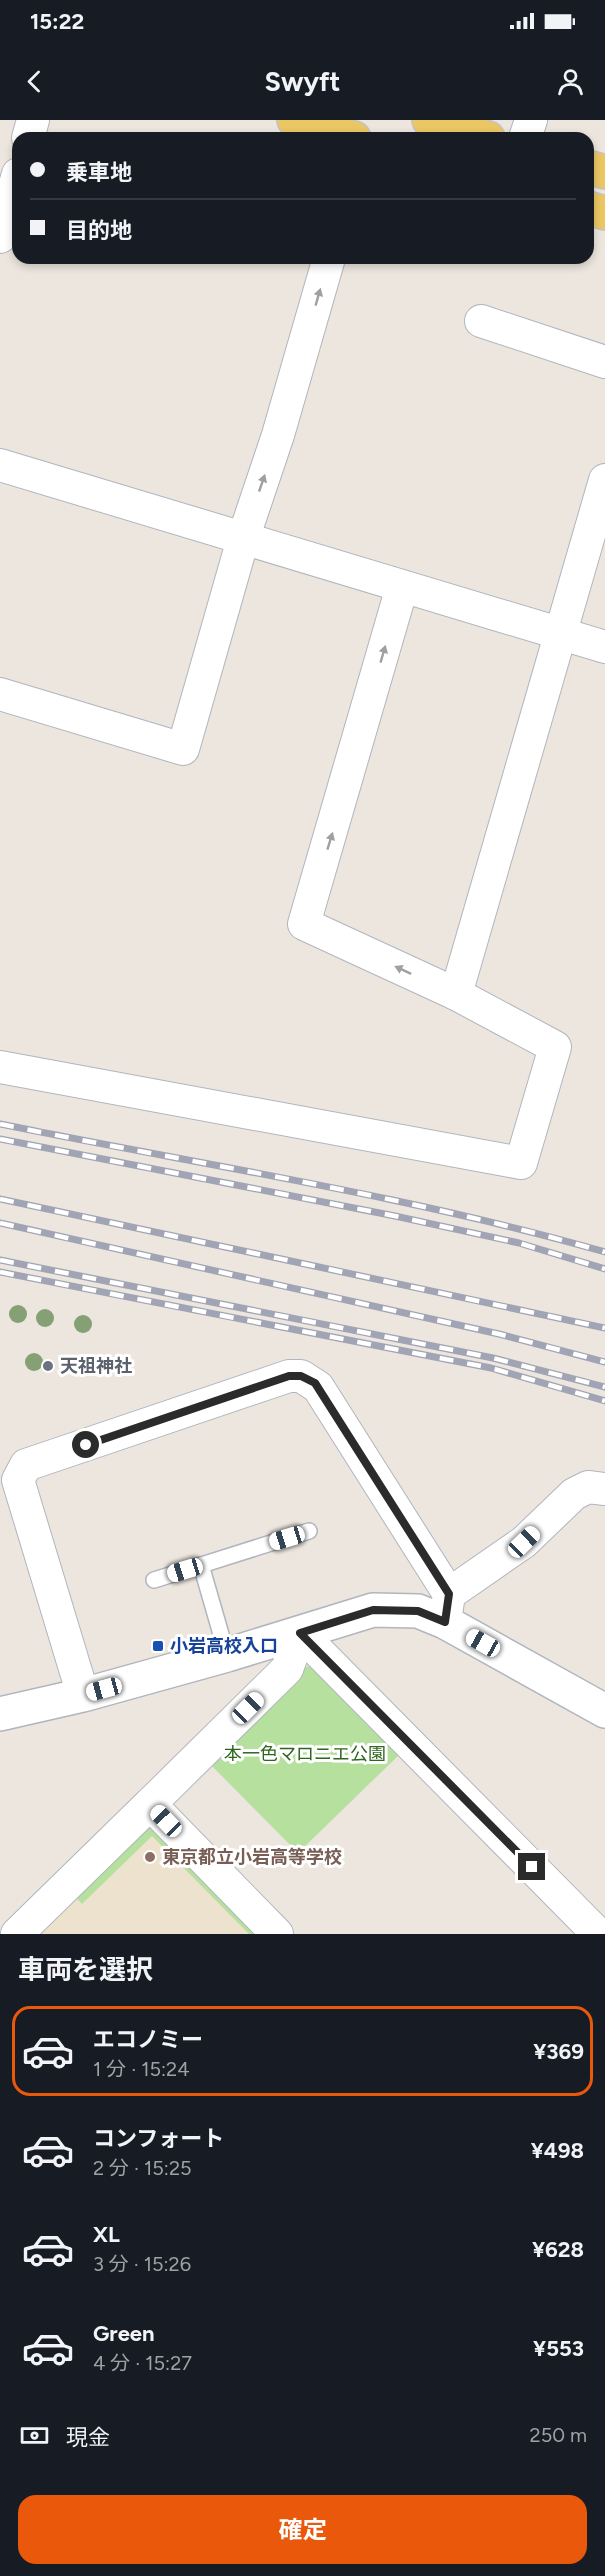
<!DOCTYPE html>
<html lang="ja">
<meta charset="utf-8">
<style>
body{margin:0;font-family:Figtree,"Noto Sans JP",sans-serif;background:#242831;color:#f1f3f6;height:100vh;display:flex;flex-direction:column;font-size:22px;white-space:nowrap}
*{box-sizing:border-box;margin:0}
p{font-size:20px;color:#9ea1a6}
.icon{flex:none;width:33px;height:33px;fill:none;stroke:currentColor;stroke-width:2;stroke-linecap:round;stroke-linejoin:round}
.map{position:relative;height:1814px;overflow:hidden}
.drawer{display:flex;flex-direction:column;background:#171b24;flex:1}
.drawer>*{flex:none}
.banner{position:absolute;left:12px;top:12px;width:582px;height:132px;border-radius:18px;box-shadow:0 3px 9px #0003;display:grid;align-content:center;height:132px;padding:0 18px;background:#171b24}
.end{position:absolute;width:27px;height:27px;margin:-14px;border:8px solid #2b2b2b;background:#fff;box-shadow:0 0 0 3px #fff}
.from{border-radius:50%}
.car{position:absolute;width:18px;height:36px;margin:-18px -9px;border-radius:8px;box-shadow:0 0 4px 2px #0007;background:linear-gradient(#fff 24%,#345 0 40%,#fff 0 76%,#345 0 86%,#fff 0)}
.banner b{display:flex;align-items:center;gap:21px;height:57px;font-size:22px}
.banner b+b{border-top:2px solid #363941}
.banner i{width:15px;height:15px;background:#f1f3f6}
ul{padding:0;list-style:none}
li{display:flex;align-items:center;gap:18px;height:90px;margin:0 12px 9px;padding:0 6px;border:3px solid transparent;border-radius:18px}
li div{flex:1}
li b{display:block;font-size:22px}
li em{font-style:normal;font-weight:700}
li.current{border-color:#ea580c}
li>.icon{width:54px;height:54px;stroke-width:1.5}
h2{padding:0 18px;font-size:27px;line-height:72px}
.pay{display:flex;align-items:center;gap:15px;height:66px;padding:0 18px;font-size:22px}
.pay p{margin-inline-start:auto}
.action{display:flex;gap:12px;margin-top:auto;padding:12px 18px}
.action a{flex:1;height:69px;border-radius:18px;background:#ea580c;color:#fff;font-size:24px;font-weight:700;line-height:69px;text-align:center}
.status{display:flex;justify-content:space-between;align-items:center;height:42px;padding:0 30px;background:#171b24;direction:ltr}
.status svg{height:16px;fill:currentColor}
header{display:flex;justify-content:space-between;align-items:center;height:78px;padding:0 18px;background:#171b24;font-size:27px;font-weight:700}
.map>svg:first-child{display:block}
</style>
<div class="status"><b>15:22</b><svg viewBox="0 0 49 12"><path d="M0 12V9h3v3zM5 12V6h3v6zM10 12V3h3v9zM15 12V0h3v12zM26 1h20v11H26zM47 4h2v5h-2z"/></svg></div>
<header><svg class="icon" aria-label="back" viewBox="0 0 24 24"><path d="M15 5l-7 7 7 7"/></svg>Swyft<svg class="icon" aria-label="person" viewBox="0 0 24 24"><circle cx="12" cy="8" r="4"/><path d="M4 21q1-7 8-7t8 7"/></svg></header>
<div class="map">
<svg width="605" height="1814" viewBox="0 0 605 1814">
<rect width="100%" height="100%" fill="#ece6de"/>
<path fill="#ede2ce" d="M 146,1701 L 266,1814 L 31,1814 Z"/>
<g fill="#b6e09d">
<path d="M 309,1546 L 400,1634 L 298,1733 L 206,1640 L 294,1551 Z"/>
<path d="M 146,1701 L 266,1814 L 249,1814 L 152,1716 L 82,1784 L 72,1773 Z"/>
</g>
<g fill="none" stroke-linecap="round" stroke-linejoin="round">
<defs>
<g id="service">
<path d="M 201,1445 L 227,1535"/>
<path d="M 154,1460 L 309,1411"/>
</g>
<g id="minor">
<path d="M 28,18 L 33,0"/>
<path d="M 525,18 L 531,0"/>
<path d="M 0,117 L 18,54"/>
<path d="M 481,201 L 605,242"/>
<path d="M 0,345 L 605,527"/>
<path d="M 0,574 L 183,629 L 243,419 L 278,315 L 329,138"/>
<path d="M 456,874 L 605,360"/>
<path d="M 0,947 L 521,1043 L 555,927 L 456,874 L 304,804 L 402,467"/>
<path d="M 449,1474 L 524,1422 L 574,1374 L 588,1367 L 605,1369"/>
<path d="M 83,1575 L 18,1360 L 26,1345 L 289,1256 L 301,1256 L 318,1267 L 449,1474 L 445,1502"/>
<path d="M 150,1684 L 287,1549 L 300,1513 L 598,1814"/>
<path d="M 17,1814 L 150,1684 L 277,1814"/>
</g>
<path id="tertiary" d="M 0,1594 L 83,1575 L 227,1535 L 373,1490 L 418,1491 L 445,1502 L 605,1591"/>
<g id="primary">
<path d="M 294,0 L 354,18"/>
<path d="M 429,0 L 488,18"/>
<path d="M 588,47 L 605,52"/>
<path d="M 588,88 L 605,93"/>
</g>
</defs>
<use href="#service" stroke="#b1b5be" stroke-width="18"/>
<use href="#minor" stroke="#b1b5be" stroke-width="34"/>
<use href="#tertiary" stroke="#b1b5be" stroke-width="36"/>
<use href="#primary" stroke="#c4c4c4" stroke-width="36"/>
<use href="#service" stroke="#fff" stroke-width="15"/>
<use href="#minor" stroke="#fff" stroke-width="32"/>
<use href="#tertiary" stroke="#fff" stroke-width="33"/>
<use href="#primary" stroke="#ebc664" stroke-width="33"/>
<defs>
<g id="rail">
<path d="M 0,1004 C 202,1045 406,1075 605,1132"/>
<path d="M 0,1019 L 395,1096 L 519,1123 L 605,1149"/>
<path d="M 0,1079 L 605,1208"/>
<path d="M 0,1103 L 499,1214 L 605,1242"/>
<path d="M 0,1140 L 493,1238 L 605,1267"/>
<path d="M 0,1152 L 491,1248 L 605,1281"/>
</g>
</defs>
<use href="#rail" stroke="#a1a4b4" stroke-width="7"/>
<use href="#rail" stroke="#fff" stroke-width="4.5" stroke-dasharray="14" stroke-linecap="butt"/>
</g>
<g fill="#84a074">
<circle cx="18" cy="1194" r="9"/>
<circle cx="45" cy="1198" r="9"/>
<circle cx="83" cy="1204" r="9"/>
<circle cx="34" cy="1242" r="9"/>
</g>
<defs><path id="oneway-solid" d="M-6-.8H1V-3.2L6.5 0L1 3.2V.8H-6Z" transform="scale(1.5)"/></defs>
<g fill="#a0a0a0">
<use href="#oneway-solid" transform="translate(318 177) rotate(-74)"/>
<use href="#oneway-solid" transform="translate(262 363) rotate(-71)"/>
<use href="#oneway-solid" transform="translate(383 534) rotate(-74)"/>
<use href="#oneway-solid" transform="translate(330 721) rotate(-73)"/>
<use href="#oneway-solid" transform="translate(403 850) rotate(-155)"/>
</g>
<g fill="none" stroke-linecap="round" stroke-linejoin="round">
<path stroke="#2b2b2b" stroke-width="8" d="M 86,1325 L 289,1256 L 301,1256 L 315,1263 L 449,1474 L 445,1502 L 418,1491 L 373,1490 L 300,1513 L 532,1747"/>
</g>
<circle fill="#6b7280" stroke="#fff" stroke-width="2" cx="48" cy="1246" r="6"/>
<rect fill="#1a4fb4" stroke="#fff" stroke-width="2" x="152" y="1520" width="12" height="12" rx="3"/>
<circle fill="#8d6e63" stroke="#fff" stroke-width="2" cx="150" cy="1737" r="6"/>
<g text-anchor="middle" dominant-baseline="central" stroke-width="6" stroke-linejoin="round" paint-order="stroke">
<g font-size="18" font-weight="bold" fill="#5b616d" stroke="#fff" text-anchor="start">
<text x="60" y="1246">天祖神社</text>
</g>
<g font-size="18" font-weight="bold" fill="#164399" stroke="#fff" text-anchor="start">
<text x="170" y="1526">小岩高校入口</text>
</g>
<g font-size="18" fill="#2f661e" stroke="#fff">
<text x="305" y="1634">本一色マロニエ公園</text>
</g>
<g font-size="18" font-weight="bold" fill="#785e54" stroke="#fff" text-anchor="start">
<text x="162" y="1737">東京都立小岩高等学校</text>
</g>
</g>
</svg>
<i class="end from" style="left:86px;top:1325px"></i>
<i class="end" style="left:532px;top:1747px"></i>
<i class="car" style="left:287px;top:1418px;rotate:253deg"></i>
<i class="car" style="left:524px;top:1422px;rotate:46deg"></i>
<i class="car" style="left:185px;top:1450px;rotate:253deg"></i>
<i class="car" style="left:483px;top:1523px;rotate:299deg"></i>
<i class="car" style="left:104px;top:1569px;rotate:255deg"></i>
<i class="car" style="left:248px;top:1588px;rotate:45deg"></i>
<i class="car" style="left:166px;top:1701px;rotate:316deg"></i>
<div class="banner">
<b><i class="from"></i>乗車地</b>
<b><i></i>目的地</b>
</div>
</div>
<section class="drawer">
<h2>車両を選択</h2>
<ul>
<li class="current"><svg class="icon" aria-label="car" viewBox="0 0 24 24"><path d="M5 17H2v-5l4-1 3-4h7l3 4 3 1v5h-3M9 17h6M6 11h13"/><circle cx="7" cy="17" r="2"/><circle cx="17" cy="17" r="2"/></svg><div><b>エコノミー</b><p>1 分 · 15:24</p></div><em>¥369</em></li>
<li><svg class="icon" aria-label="car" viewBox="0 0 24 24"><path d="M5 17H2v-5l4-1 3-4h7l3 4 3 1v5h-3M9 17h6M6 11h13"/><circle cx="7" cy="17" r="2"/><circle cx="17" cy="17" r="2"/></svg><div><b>コンフォート</b><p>2 分 · 15:25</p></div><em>¥498</em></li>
<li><svg class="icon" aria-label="car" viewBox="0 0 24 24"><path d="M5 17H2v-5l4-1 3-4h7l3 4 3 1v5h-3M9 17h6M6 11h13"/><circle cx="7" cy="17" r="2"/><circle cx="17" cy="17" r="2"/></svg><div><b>XL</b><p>3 分 · 15:26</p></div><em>¥628</em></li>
<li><svg class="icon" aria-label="car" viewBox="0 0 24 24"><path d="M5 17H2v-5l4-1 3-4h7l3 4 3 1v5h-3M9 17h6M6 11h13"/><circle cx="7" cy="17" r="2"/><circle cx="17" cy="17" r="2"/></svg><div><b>Green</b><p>4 分 · 15:27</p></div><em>¥553</em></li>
</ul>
<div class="pay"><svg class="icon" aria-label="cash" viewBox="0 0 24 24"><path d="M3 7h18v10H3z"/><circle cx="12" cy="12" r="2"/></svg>現金<p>250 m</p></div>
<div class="action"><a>確定</a></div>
</section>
